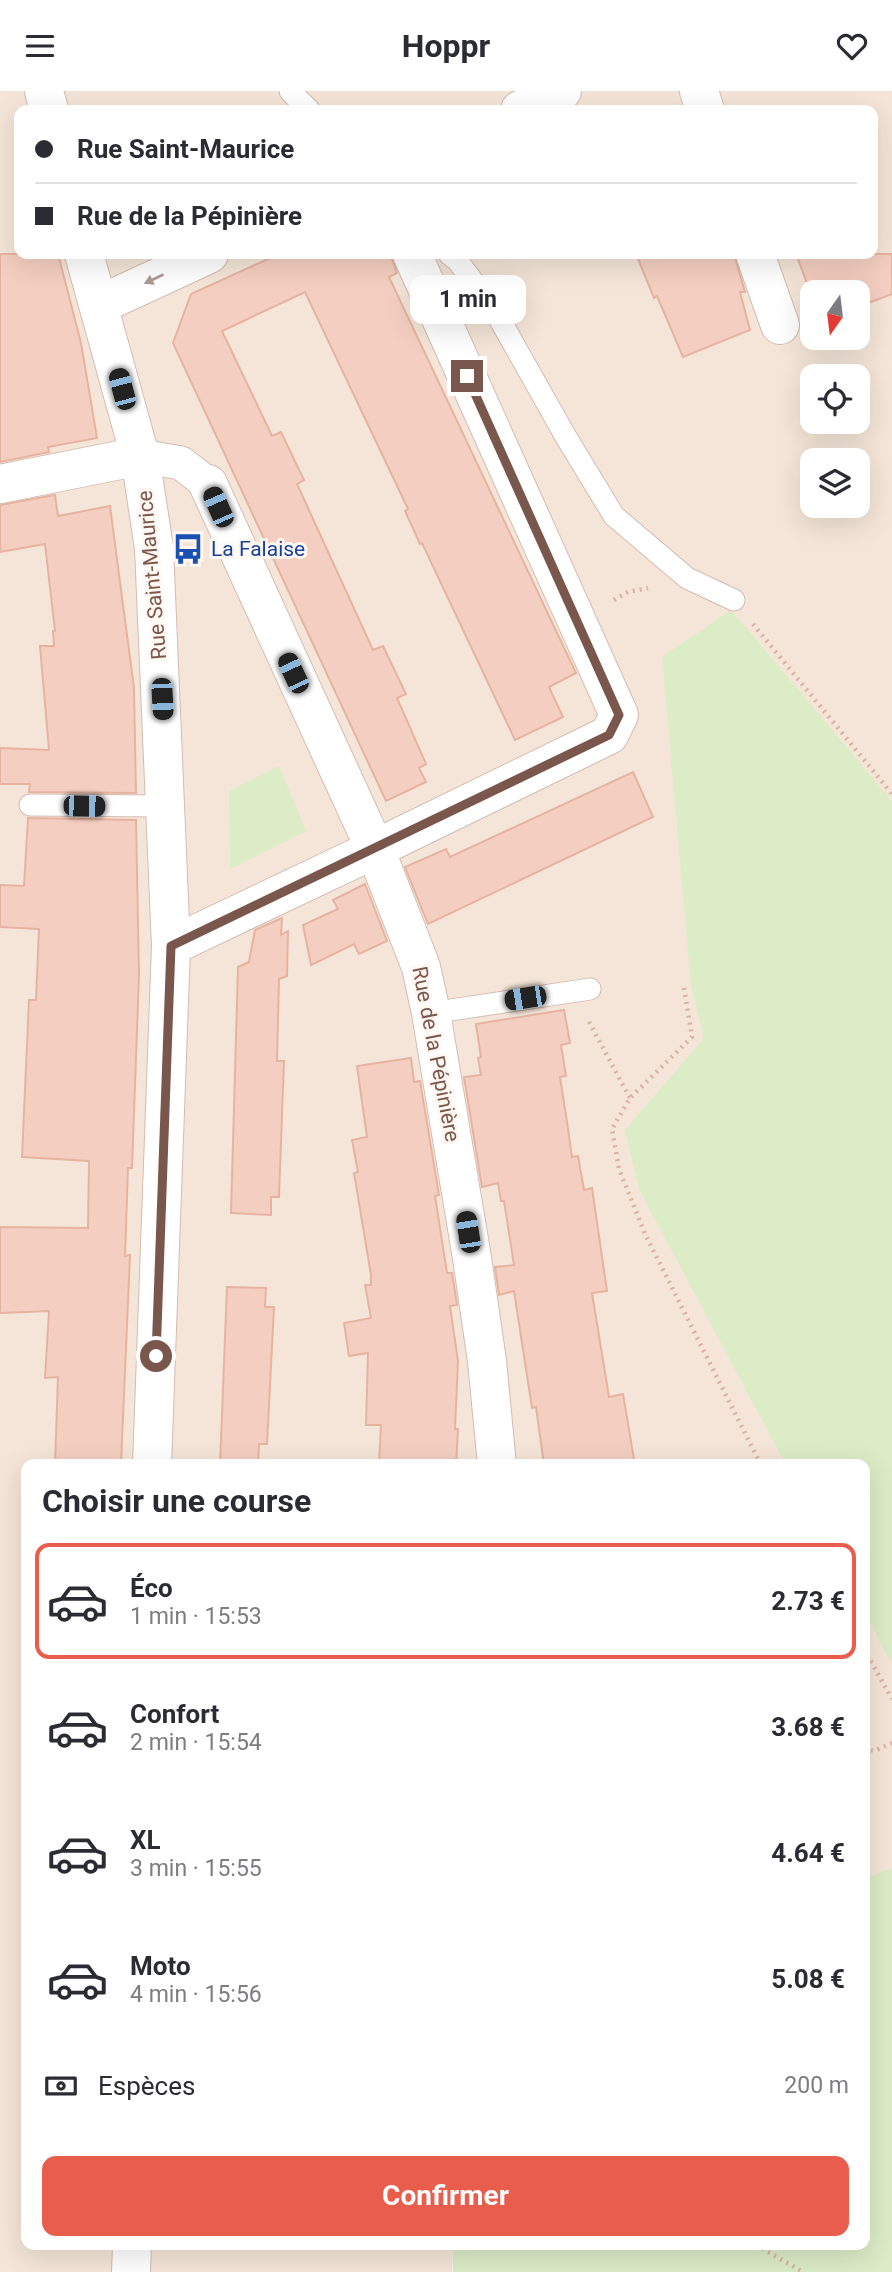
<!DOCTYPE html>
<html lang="fr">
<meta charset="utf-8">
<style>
body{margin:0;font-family:Roboto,sans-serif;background:#f7f7f7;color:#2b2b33;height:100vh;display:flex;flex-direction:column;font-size:26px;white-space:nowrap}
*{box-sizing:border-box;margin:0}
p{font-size:23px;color:#7c7c81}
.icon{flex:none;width:38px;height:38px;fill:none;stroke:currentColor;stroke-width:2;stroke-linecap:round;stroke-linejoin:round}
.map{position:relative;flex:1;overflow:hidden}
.panel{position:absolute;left:21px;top:1368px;width:849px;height:791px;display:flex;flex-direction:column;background:#fff;border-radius:14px;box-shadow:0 7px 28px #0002}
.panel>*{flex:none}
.hud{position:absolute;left:14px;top:14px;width:864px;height:154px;border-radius:14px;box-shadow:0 7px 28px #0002;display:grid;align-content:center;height:154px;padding:0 21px;background:#fff}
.needle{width:46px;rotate:194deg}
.fabs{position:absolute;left:800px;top:189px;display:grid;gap:14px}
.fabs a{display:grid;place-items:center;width:70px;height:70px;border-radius:14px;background:#fff;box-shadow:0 7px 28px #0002;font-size:35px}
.end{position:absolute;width:32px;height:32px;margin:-16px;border:9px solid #7a574c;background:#fff;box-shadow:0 0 0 4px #fff}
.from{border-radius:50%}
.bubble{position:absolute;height:49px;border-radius:14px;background:#fff;box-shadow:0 7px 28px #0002;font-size:23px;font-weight:700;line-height:49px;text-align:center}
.car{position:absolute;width:21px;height:42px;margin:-21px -10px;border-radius:9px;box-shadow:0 0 5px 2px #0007;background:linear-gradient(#222 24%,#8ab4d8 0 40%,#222 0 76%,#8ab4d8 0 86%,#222 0)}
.hud b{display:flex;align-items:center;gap:24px;height:66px;font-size:26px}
.hud b+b{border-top:2px solid #e1e1e2}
.hud i{width:18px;height:18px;background:#2b2b33}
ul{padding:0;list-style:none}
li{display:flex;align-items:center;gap:21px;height:116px;margin:0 14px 10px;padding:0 7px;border:4px solid transparent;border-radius:14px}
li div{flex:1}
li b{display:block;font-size:26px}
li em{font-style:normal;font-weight:700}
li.active{border-color:#e95d4d}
li>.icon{width:63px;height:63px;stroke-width:1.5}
h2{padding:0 21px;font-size:32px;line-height:84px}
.pay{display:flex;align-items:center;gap:18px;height:77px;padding:0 21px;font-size:26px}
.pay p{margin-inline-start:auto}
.cta{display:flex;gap:14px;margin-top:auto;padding:14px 21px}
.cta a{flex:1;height:80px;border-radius:14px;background:#e95d4d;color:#fff;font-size:28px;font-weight:700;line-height:80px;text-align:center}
header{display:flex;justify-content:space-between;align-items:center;height:91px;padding:0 21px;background:#fff;font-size:32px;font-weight:700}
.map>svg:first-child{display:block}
</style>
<header><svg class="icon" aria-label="menu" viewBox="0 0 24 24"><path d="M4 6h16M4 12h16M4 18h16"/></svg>Hoppr<svg class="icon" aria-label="heart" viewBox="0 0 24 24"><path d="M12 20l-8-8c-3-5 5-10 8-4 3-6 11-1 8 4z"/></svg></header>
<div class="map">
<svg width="892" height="2181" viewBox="0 0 892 2181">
<rect width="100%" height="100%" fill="#fdf4eb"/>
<path fill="#f5e5d8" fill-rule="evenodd" d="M 0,0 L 892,0 L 892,1777 L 865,1787 L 864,1374 L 26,1374 L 26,2154 L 453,2154 L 452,2181 L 0,2181 ZM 19,19 L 873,19 L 873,163 L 19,163 ZM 812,201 L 858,201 L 858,247 L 812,247 ZM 812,285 L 858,285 L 858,331 L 812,331 ZM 812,369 L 858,369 L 858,415 L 812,415 Z"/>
<g fill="#dbecc7">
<path d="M 731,519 L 892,710 L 892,1574 L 865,1522 L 864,1374 L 786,1374 L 639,1098 L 625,1039 L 704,947 L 691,895 L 662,566 Z"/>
<path d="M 279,675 L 306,740 L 230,778 L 229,700 Z"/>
<path d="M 892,1777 L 892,2181 L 453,2181 L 453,2154 L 864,2154 L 865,1787 Z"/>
</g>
<g fill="#f4cfc1" stroke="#e7b3a1" stroke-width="2">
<path d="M 0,163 L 58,163 L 81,252 L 97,347 L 48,356 L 49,361 L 0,371 Z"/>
<path d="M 279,163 L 390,163 L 397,182 L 389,186 L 576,582 L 549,596 L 563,626 L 515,649 L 422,452 L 420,453 L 405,420 L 408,418 L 305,201 L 222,240 L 272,345 L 281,341 L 304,389 L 297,393 L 373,559 L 383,555 L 406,603 L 397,607 L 426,673 L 419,677 L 426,691 L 386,710 L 173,252 L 191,203 Z"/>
<path d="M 636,163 L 734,163 L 745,201 L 740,201 L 750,239 L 683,266 L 657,205 L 654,207 Z"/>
<path d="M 796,163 L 892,163 L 892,203 L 858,216 L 858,201 L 812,201 L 812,214 L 806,196 L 808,195 Z"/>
<path d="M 55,404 L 58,425 L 110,415 L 134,597 L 136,702 L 29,701 L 30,693 L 0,693 L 0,657 L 49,659 L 40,555 L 54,555 L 53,540 L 55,540 L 45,453 L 0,461 L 0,414 Z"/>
<path d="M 633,681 L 653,726 L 428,833 L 405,776 L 446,758 L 450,766 Z"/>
<path d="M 28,727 L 136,729 L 139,884 L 132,1077 L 128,1077 L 125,1165 L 130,1164 L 121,1374 L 55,1374 L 58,1286 L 45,1287 L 49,1220 L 0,1222 L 0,1136 L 88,1137 L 89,1070 L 22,1066 L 29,909 L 36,909 L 39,838 L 0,836 L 0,794 L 24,795 Z"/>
<path d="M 365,793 L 387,850 L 359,863 L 354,853 L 311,874 L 303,834 L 338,818 L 333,809 Z"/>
<path d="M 282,827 L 281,844 L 288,840 L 287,885 L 279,888 L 277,970 L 284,970 L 279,1106 L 271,1106 L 271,1124 L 231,1122 L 238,876 L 249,871 L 255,839 Z"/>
<path d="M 564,919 L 570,952 L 561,954 L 566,985 L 560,986 L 567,1031 L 572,1066 L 578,1065 L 584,1099 L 592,1097 L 607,1200 L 592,1202 L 609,1306 L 623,1303 L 635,1374 L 544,1374 L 536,1316 L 532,1317 L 514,1200 L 499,1204 L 495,1176 L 514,1174 L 504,1110 L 501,1110 L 498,1092 L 482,1096 L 464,986 L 481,984 L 478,967 L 481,966 L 476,933 Z"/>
<path d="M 411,967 L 414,991 L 420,990 L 439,1104 L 435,1105 L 447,1182 L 452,1182 L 457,1214 L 450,1215 L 458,1270 L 455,1338 L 458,1338 L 456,1374 L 379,1374 L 381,1334 L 366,1334 L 368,1262 L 349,1265 L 344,1232 L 371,1227 L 365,1194 L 371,1194 L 371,1184 L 354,1082 L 358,1081 L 352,1049 L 367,1046 L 357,975 Z"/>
<path d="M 227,1196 L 266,1197 L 265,1216 L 274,1216 L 267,1353 L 259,1353 L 258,1374 L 220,1374 Z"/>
</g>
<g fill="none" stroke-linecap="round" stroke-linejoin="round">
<defs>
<g id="service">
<path d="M 290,0 L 309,19"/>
<path d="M 449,163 L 457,169 L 495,220 L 566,346 L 614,425 L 687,487 L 734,509"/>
<path d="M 30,714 L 166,715"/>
<path d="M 431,922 L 590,898"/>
</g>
<path id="pedestrian" d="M 140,365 L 181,372 L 208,393"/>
<g id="minor">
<path d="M 699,0 L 705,19"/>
<path d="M 520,19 L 562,0"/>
<path d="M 412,163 L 619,624 L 609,644 L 375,758 L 421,876 L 431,922 L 472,1167 L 487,1270 L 497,1374"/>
<path d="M 755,163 L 780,234"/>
<path d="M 99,214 L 209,163"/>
<path d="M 0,393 L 140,365"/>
<path d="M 171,855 L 375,758 L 208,393"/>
</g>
<g id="tertiary">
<path d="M 44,0 L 49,19"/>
<path d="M 84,163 L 140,365 L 154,457 L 171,855 L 152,1374"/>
<path d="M 131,2181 L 132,2154"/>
</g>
</defs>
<use href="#service" stroke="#d3bcb2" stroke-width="23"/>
<use href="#pedestrian" stroke="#d3bcb2" stroke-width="35"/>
<use href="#minor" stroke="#d3bcb2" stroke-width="40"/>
<use href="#tertiary" stroke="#d3bcb2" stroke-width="40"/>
<g stroke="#dab2a3" stroke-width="4.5" stroke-dasharray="2 5" stroke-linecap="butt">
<path d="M 614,509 L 628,501 L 648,497"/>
<path d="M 753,533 L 892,703"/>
<path d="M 684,897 L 692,946 L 630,1007 L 612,1038 L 619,1078 L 645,1143 L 761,1374"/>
<path d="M 589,931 L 630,1007"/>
<path d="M 864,1558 L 892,1608"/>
<path d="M 864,1658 L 874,1660 L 892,1652"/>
<path d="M 756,2154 L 803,2181"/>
</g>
<use href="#service" stroke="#fff" stroke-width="21"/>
<use href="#pedestrian" stroke="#fff" stroke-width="33"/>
<use href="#minor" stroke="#fff" stroke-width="38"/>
<use href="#tertiary" stroke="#fff" stroke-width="38"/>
</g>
<defs><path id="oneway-solid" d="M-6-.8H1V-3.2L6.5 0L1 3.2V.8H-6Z" transform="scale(1.75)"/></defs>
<use fill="#af9a94" href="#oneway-solid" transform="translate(154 188) rotate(155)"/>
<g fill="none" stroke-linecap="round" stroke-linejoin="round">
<path stroke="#7a574c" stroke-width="9" d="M 156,1265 L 171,855 L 609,644 L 619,624 L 467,285"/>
</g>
<defs>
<symbol id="bus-bare" viewBox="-9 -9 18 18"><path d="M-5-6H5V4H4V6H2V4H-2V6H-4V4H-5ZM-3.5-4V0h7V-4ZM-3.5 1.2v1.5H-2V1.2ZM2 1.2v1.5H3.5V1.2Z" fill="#1a4fb4" stroke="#fff8f2" stroke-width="2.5" paint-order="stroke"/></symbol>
</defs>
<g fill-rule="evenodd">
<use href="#bus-bare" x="166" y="436" width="44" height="44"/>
</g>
<g text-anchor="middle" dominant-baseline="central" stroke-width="6" stroke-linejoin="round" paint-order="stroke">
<g font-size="21" fill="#164399" stroke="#fff8f2" text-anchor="start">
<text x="211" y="458">La Falaise</text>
</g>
<g font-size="21" fill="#7a574c" stroke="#fff8f2">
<text transform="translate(152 484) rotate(-95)">Rue Saint-Maurice</text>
<text transform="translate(436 963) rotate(79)">Rue de la Pépinière</text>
</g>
</g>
</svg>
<div class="fabs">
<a><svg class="needle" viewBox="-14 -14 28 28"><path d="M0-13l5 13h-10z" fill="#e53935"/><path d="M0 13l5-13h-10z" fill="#7c7c81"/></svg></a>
<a><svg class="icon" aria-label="locate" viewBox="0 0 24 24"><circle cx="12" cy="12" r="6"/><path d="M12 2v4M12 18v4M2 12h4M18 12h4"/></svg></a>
<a><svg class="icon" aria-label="layers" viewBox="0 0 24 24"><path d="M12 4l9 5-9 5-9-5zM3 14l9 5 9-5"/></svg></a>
</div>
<i class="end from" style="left:156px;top:1265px"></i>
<i class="end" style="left:467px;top:285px"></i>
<div class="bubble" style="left:410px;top:184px;width:116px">1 min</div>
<i class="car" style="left:122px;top:298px;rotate:345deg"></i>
<i class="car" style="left:218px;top:416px;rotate:336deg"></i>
<i class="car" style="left:293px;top:582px;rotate:335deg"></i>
<i class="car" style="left:162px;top:608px;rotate:177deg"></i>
<i class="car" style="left:84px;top:715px;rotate:91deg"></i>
<i class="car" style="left:525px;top:907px;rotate:261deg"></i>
<i class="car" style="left:468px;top:1141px;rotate:351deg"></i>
<div class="hud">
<b><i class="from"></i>Rue Saint-Maurice</b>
<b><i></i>Rue de la Pépinière</b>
</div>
<section class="panel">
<h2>Choisir une course</h2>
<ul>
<li class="active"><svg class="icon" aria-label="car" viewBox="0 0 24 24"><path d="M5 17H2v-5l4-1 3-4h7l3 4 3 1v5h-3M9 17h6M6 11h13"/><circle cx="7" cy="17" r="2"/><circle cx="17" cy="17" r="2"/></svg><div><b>Éco</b><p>1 min · 15:53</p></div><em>2.73 €</em></li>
<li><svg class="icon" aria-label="car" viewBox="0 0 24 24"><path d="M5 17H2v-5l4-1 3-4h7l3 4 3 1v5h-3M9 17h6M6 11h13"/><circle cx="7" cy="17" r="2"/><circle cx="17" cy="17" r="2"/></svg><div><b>Confort</b><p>2 min · 15:54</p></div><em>3.68 €</em></li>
<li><svg class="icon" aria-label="car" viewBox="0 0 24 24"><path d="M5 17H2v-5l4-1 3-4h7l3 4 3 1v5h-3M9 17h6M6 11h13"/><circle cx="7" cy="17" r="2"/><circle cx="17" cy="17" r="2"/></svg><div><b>XL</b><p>3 min · 15:55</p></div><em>4.64 €</em></li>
<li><svg class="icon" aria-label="car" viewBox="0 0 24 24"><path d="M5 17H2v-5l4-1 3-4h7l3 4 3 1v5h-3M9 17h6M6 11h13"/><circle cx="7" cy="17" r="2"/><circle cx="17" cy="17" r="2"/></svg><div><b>Moto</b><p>4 min · 15:56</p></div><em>5.08 €</em></li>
</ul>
<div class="pay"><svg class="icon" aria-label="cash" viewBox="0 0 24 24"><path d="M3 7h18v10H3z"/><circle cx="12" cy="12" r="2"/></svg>Espèces<p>200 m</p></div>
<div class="cta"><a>Confirmer</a></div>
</section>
</div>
